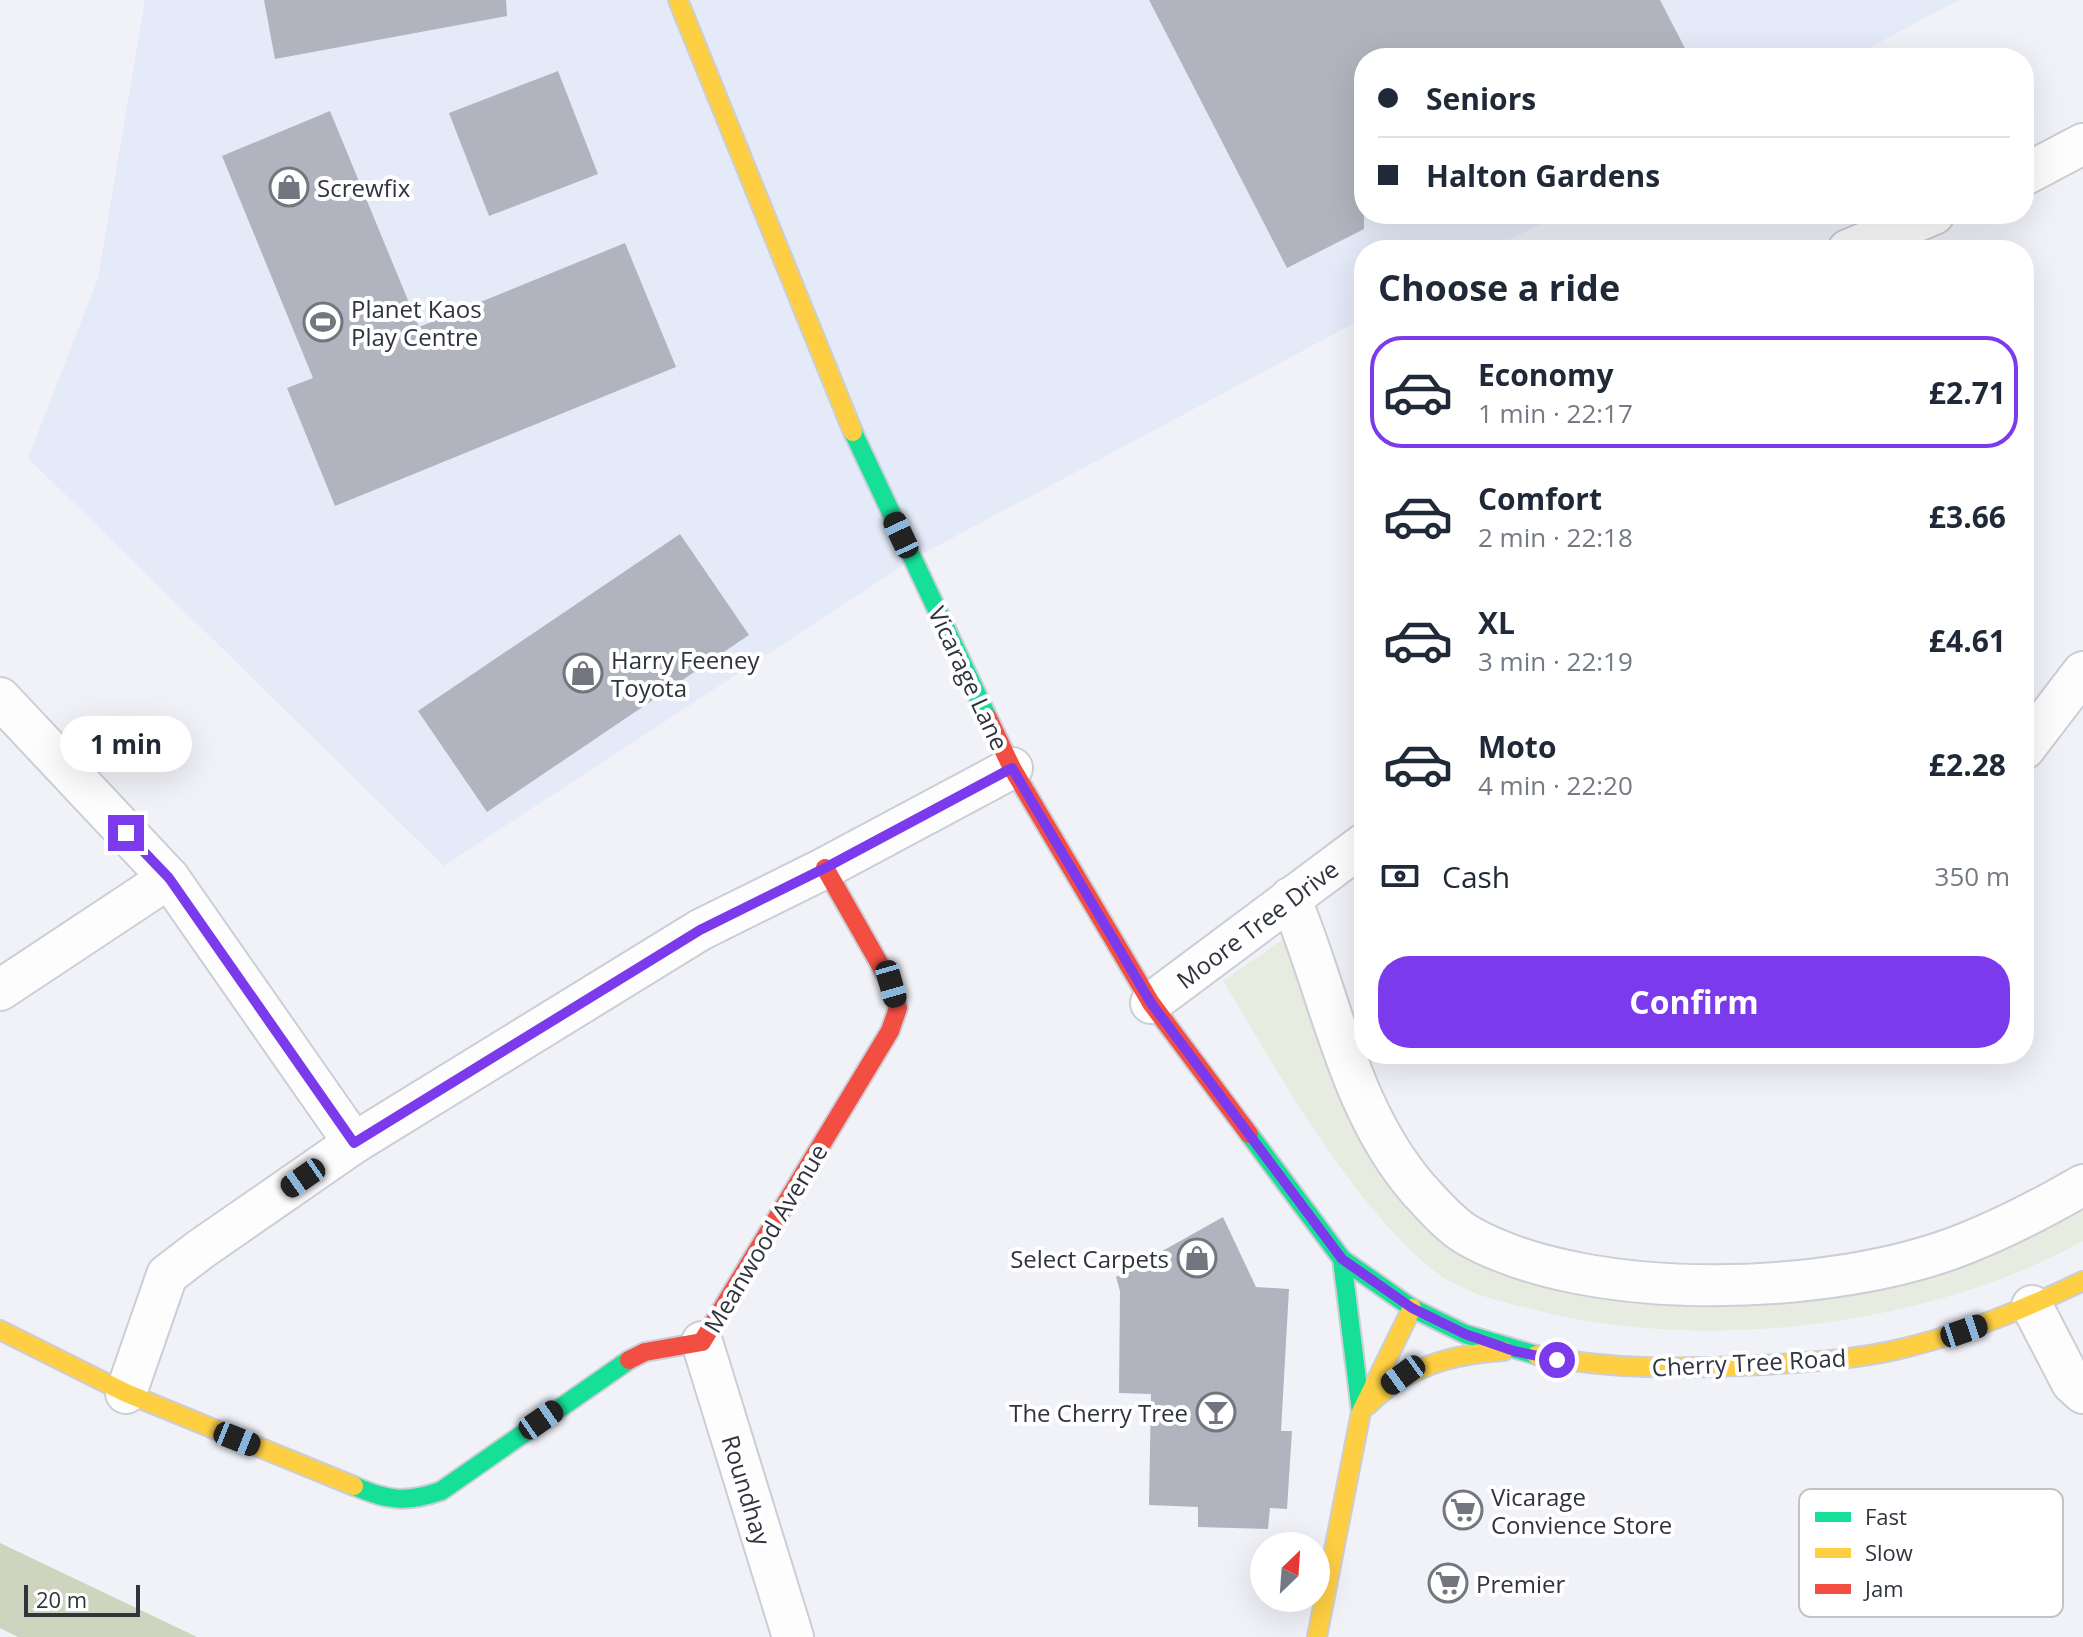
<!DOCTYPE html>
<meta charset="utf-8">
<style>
body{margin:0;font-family:"Open Sans",sans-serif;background:#f2f2f3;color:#1f2937;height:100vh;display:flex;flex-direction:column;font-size:30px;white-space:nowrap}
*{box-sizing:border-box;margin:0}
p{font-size:26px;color:#747a83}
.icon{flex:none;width:44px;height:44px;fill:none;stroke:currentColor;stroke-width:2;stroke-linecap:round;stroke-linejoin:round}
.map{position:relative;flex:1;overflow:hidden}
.drawer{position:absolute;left:1354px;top:240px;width:680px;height:824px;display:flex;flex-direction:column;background:#fff;border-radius:32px;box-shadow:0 8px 32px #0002}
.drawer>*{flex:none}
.top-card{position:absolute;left:1354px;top:48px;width:680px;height:176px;border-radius:32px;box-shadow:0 8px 32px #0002;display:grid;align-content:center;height:176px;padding:0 24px;background:#fff}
.needle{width:52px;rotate:25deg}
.tools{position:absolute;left:1250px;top:1532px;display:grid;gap:16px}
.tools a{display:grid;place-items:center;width:80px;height:80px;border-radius:50%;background:#fff;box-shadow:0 8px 32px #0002;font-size:40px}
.scale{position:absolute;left:24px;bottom:20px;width:116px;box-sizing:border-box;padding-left:8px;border:4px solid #30343e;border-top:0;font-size:22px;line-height:28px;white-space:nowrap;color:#30343e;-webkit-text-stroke:6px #fff;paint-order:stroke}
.end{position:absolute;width:36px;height:36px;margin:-18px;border:10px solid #7c3aed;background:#fff;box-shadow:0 0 0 4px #fff}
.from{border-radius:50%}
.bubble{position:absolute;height:56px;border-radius:28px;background:#fff;box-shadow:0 8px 32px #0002;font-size:26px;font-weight:700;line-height:56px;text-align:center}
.car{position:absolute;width:24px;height:48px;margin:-24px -12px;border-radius:10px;box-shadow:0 0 6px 2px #0007;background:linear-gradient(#222 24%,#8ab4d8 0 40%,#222 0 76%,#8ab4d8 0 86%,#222 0)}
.top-card b{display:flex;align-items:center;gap:28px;height:76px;font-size:30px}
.top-card b+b{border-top:2px solid #e0e1e3}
.top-card i{width:20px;height:20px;background:#1f2937}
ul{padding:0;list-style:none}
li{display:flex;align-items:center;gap:24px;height:112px;margin:0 16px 12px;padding:0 8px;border:4px solid transparent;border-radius:32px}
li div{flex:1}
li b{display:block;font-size:30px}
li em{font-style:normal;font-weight:700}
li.active{border-color:#7c3aed}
li>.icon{width:72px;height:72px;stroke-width:1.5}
h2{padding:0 24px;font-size:36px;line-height:96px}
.pay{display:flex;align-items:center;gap:20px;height:88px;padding:0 24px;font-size:30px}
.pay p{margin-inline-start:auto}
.cta{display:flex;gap:16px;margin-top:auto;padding:16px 24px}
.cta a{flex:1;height:92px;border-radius:32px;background:#7c3aed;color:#fff;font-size:32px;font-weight:700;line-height:92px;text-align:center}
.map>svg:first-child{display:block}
</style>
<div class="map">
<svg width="2083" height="1637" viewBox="0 0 2083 1637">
<rect width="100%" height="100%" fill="#f0f2f8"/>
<path fill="#e5eaf8" d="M 145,0 L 1959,0 L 1850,58 L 1364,58 L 1364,214 L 1559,214 L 1491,250 L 1364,250 L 1364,318 L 913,559 L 444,866 L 28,458 L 98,278 Z"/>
<path fill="#e8ebdf" d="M 1302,926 L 1367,1112 L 1492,1248 L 1795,1282 L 2083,1185 L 2083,1241 C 1928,1327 1702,1354 1531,1309 C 1502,1302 1472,1295 1446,1279 C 1418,1261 1393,1233 1372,1208 C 1313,1137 1271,1060 1223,981 Z"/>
<path fill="#cfd4bf" d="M 0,1543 L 197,1637 L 18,1637 L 0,1628 Z"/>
<g fill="#b1b4be">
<path d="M 264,0 L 506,0 L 507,16 L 275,59 Z"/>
<path d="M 1149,0 L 1660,0 L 1690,58 L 1364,58 L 1364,229 L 1287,268 Z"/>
<path d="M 558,71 L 598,174 L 489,216 L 449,113 Z"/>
<path d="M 330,111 L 419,327 L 625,243 L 676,367 L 335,506 L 287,388 L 313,378 L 222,156 Z"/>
<path d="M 680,534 L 749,635 L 487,812 L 418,711 Z"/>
<path d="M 1223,1217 L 1256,1287 L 1289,1289 L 1281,1431 L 1292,1431 L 1287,1509 L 1270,1508 L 1268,1529 L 1198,1527 L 1198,1507 L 1149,1505 L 1151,1394 L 1119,1393 L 1120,1291 L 1116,1277 Z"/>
</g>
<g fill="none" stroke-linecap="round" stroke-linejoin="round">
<defs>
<g id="street">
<path d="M 2024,175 L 2083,144"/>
<path d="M 1848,250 L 1934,214"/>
<path d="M 0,698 L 169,878 L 354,1143"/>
<path d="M 2024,749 L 2083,672"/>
<path d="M 1290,898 C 1331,995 1348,1109 1419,1190 C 1433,1205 1450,1225 1467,1235 C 1590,1305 1835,1296 1964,1244 C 2005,1228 2045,1207 2083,1185"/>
<path d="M 0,990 L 169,878"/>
<path d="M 1151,1003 L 1364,844"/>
<path d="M 2032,1306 L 2072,1383 L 2083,1393"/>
<path d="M 702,1342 L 793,1637"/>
<path d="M 126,1393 L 167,1275 L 201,1249 L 354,1143 L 700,930 L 825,868 L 1012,768"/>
</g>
<g id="fast">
<path d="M 853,432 L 988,718"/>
<path d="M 1249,1134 L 1342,1259 L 1412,1308 L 1465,1334 L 1536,1355"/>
<path d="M 1342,1259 L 1361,1412"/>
<path d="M 354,1486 C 388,1501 406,1503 441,1491 L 629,1360"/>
</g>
<g id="slow">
<path d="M 678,0 L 853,432"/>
<path d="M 0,1330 L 126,1393 L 354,1486"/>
<path d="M 1536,1355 C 1611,1370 1684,1369 1761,1365 C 1808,1362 1854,1360 1900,1349 C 1963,1334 2025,1309 2083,1281"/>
<path d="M 1368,1405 C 1407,1367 1451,1354 1504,1351"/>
<path d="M 1317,1637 L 1361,1412 L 1412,1308"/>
</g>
<g id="jam">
<path d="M 988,718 L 1012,768 L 1151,1003 L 1249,1134"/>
<path d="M 629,1360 L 645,1352 L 702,1342 L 890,1031 L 898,1008 L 891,984 L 825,868"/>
</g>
</defs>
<use href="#street" stroke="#cbced6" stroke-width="44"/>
<use href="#fast" stroke="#cbced6" stroke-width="22"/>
<use href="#slow" stroke="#cbced6" stroke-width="22"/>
<use href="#jam" stroke="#cbced6" stroke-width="22"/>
<use href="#street" stroke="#fdfdfe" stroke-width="40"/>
<use href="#fast" stroke="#16e098" stroke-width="18"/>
<use href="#slow" stroke="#ffcf43" stroke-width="18"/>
<use href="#jam" stroke="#f24e42" stroke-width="18"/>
</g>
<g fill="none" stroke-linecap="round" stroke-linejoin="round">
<path stroke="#7c3aed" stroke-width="10" d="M 126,833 L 169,878 L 354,1143 L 700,930 L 825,868 L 1012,768 L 1151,1003 L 1342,1259 L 1412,1308 L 1465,1334 L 1514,1351 L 1557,1360"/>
</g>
<defs>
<symbol id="shop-ring" viewBox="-11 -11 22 22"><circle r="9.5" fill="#fff" stroke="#73767f" stroke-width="1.5"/><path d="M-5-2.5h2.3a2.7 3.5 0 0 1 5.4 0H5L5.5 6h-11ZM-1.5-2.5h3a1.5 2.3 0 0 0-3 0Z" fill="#73767f"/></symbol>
<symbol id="stadium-ring" viewBox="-11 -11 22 22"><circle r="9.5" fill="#fff" stroke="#73767f" stroke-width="1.5"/><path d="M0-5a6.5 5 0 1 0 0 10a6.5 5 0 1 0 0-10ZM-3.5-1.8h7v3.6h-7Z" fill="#73767f"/></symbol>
<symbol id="bar-ring" viewBox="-11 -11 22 22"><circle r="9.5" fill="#fff" stroke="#73767f" stroke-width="1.5"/><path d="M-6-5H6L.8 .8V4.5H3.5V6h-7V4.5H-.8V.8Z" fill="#73767f"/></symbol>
<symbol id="supermarket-ring" viewBox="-11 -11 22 22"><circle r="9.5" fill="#fff" stroke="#73767f" stroke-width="1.5"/><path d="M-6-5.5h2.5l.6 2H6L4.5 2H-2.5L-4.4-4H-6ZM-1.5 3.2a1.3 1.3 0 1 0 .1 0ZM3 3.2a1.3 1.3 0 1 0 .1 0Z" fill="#73767f"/></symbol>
</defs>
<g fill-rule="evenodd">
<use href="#shop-ring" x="267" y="165" width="44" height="44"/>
<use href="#stadium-ring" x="301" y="300" width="44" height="44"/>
<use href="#shop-ring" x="561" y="651" width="44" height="44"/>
<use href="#shop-ring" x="1175" y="1236" width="44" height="44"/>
<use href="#bar-ring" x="1194" y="1390" width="44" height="44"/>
<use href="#supermarket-ring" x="1441" y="1488" width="44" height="44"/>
<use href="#supermarket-ring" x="1426" y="1561" width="44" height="44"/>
</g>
<g text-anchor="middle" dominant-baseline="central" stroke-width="8" stroke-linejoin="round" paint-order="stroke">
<g font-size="24" fill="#30343e" stroke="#fff" text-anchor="start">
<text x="317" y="187">Screwfix</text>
<text x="351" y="308">Planet Kaos<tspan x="351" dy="28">Play Centre</tspan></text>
<text x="611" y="659">Harry Feeney<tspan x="611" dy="28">Toyota</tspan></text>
<text x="1169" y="1258" text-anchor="end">Select Carpets</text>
<text x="1188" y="1412" text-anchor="end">The Cherry Tree</text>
<text x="1491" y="1496">Vicarage<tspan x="1491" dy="28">Convience Store</tspan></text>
<text x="1476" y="1583">Premier</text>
</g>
<g font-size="24" fill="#30343e" stroke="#fff">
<text transform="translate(969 678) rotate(65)">Vicarage Lane</text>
<text transform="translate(1257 924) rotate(-37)">Moore Tree Drive</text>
<text transform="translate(765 1238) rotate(-59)">Meanwood Avenue</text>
<text transform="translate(1749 1362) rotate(-3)">Cherry Tree Road</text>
<text transform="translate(747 1490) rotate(73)">Roundhay</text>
</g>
</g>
<rect x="1799" y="1489" width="264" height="128" rx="12" fill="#fff" stroke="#c1c2c5" stroke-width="2"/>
<rect x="1815" y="1512" width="36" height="10" fill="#16e098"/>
<rect x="1815" y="1548" width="36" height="10" fill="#ffcf43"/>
<rect x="1815" y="1584" width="36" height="10" fill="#f24e42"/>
<g font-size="22" fill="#30343e">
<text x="1865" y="1525">Fast</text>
<text x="1865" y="1561">Slow</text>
<text x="1865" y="1597">Jam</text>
</g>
</svg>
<div class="tools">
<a><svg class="needle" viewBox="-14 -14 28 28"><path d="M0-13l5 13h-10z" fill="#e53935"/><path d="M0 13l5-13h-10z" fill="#747a83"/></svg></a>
</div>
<div class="scale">20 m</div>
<i class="end from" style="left:1557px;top:1360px"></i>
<i class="end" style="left:126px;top:833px"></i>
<div class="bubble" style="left:60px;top:716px;width:132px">1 min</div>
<i class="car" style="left:901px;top:535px;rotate:335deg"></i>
<i class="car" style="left:891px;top:984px;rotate:164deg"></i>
<i class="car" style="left:303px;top:1178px;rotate:235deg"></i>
<i class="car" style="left:1964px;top:1331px;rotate:71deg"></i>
<i class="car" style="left:1403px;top:1375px;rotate:234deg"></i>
<i class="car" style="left:541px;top:1420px;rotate:55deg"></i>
<i class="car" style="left:237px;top:1439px;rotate:112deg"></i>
<div class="top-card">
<b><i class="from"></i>Seniors</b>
<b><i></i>Halton Gardens</b>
</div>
<section class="drawer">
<h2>Choose a ride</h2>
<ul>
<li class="active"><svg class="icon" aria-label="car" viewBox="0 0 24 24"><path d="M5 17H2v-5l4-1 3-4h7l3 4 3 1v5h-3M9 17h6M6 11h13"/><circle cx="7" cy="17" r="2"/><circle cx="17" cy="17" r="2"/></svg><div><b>Economy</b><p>1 min · 22:17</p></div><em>£2.71</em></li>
<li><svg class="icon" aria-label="car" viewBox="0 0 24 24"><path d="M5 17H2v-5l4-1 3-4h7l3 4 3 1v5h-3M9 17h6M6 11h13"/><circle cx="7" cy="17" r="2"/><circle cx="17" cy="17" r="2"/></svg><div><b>Comfort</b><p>2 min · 22:18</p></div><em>£3.66</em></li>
<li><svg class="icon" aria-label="car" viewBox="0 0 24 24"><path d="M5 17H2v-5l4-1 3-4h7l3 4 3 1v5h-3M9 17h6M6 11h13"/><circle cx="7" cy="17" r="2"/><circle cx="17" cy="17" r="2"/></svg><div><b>XL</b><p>3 min · 22:19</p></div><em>£4.61</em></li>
<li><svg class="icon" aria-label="car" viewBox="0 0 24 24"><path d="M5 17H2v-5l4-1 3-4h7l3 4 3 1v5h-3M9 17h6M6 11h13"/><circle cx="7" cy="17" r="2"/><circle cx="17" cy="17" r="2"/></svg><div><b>Moto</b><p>4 min · 22:20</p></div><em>£2.28</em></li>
</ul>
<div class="pay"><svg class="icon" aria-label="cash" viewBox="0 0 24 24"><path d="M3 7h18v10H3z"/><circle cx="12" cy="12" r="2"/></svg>Cash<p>350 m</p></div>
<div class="cta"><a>Confirm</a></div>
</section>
</div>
